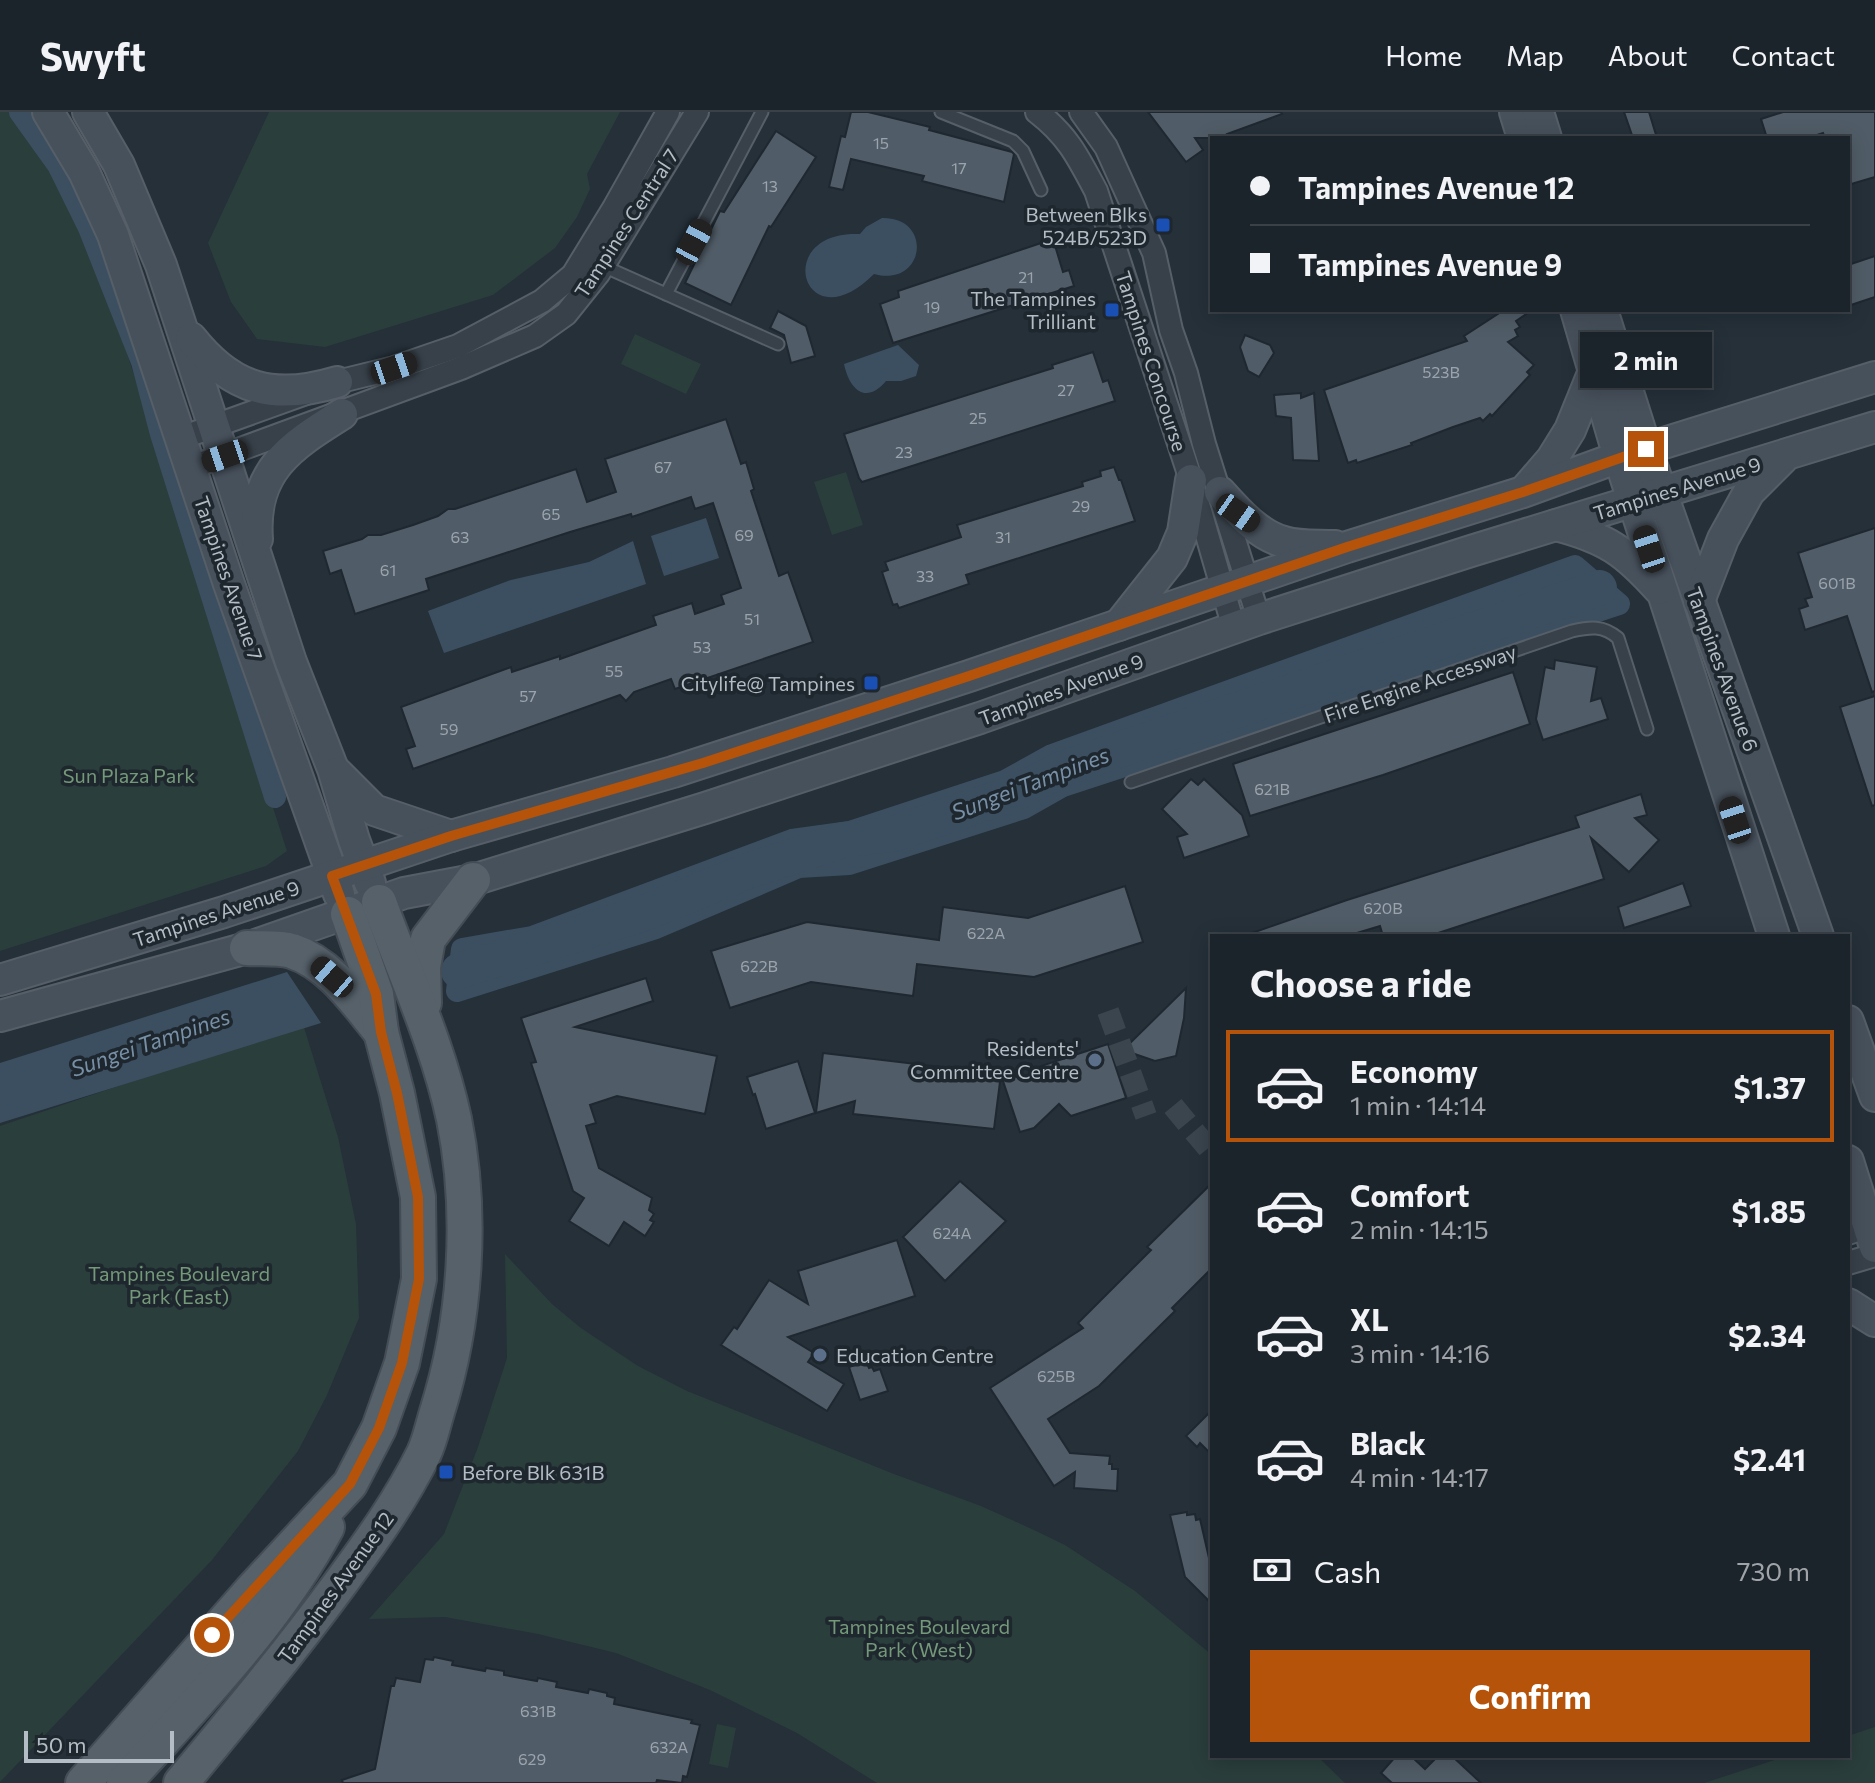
<!DOCTYPE html>
<meta charset="utf-8">
<style>
body{margin:0;font-family:Commissioner,sans-serif;background:#293037;color:#f1f3f6;height:100vh;display:flex;flex-direction:column;font-size:30px;white-space:nowrap}
*{box-sizing:border-box;margin:0}
p{font-size:26px;color:#a0a4a9}
.icon{flex:none;width:44px;height:44px;fill:none;stroke:currentColor;stroke-width:2;stroke-linecap:round;stroke-linejoin:round}
.map{position:relative;flex:1;overflow:hidden}
.details{position:absolute;left:1210px;top:822px;width:640px;height:824px;display:flex;flex-direction:column;background:#1c242b;border-radius:0px;box-shadow:0 4px 20px #0003,0 0 0 2px #3a4147}
.details>*{flex:none}
.top-card{position:absolute;left:1210px;top:24px;width:640px;height:176px;border-radius:0px;box-shadow:0 4px 20px #0003,0 0 0 2px #3a4147;display:grid;align-content:center;height:176px;padding:0 40px;background:#1c242b}
.scale{position:absolute;left:24px;bottom:20px;width:150px;box-sizing:border-box;padding-left:8px;border:4px solid #b4bcc5;border-top:0;font-size:22px;line-height:28px;white-space:nowrap;color:#b4bcc5;-webkit-text-stroke:6px #1e262e;paint-order:stroke}
.end{position:absolute;width:36px;height:36px;margin:-18px;border:10px solid #b45309;background:#fff;box-shadow:0 0 0 4px #fff}
.from{border-radius:50%}
.bubble{position:absolute;height:56px;border-radius:0px;background:#1c242b;box-shadow:0 4px 20px #0003,0 0 0 2px #3a4147;font-size:26px;font-weight:700;line-height:56px;text-align:center}
.car{position:absolute;width:24px;height:48px;margin:-24px -12px;border-radius:10px;box-shadow:0 0 6px 2px #0007;background:linear-gradient(#222 24%,#8ab4d8 0 40%,#222 0 76%,#8ab4d8 0 86%,#222 0)}
.top-card b{display:flex;align-items:center;gap:28px;height:76px;font-size:30px}
.top-card b+b{border-top:2px solid #3a4147}
.top-card i{width:20px;height:20px;background:#f1f3f6}
ul{padding:0;list-style:none}
li{display:flex;align-items:center;gap:24px;height:112px;margin:0 16px 12px;padding:0 24px;border:4px solid transparent;border-radius:0px}
li div{flex:1}
li b{display:block;font-size:30px}
li em{font-style:normal;font-weight:700}
li.on{border-color:#b45309}
li>.icon{width:72px;height:72px;stroke-width:1.5}
h2{padding:0 40px;font-size:36px;line-height:96px}
.pay{display:flex;align-items:center;gap:20px;height:88px;padding:0 40px;font-size:30px}
.pay p{margin-inline-start:auto}
.action{display:flex;gap:16px;margin-top:auto;padding:16px 40px}
.action a{flex:1;height:92px;border-radius:0px;background:#b45309;color:#fff;font-size:32px;font-weight:700;line-height:92px;text-align:center}
header{display:flex;align-items:center;gap:48px;box-sizing:border-box;height:112px;padding:0 40px;background:#1c242b;border-bottom:2px solid #3a4147}
header strong{font-size:38px}
nav{display:flex;gap:44px;margin-inline-start:auto;font-size:28px}
.map>svg:first-child{display:block}
</style>
<header>
<strong>Swyft</strong>
<nav><a>Home</a><a>Map</a><a>About</a><a>Contact</a></nav>
</header>
<div class="map">
<svg width="1875" height="1671" viewBox="0 0 1875 1671">
<rect width="100%" height="100%" fill="#253039"/>
<g fill="#2a3e3c">
<path d="M 0,0 L 15,0 L 18,3 L 55,58 L 82,110 L 107,179 L 287,739 L 266,754 L 0,839 Z"/>
<path d="M 269,0 L 620,0 L 587,62 L 590,77 L 577,105 L 555,136 L 493,183 L 325,235 L 257,227 L 231,190 L 208,131 Z"/>
<path d="M 635,222 L 701,252 L 686,282 L 621,252 Z"/>
<path d="M 846,360 L 863,413 L 832,423 L 814,370 Z"/>
<path d="M 303,912 L 338,1025 L 356,1112 L 359,1206 L 327,1283 L 298,1339 L 212,1448 L 0,1670 L 0,1014 Z"/>
<path d="M 505,1142 L 552,1192 L 581,1216 L 638,1254 L 687,1279 L 894,1362 L 981,1394 L 1034,1418 L 1065,1433 L 1135,1479 L 1212,1543 L 1212,1644 L 1317,1644 L 1345,1671 L 877,1671 L 797,1621 L 710,1578 L 616,1541 L 538,1522 L 445,1505 L 369,1507 L 444,1422 L 478,1335 L 507,1246 Z"/>
<path d="M 717,1612 L 736,1616 L 728,1656 L 709,1652 Z"/>
<path d="M 1875,1615 L 1875,1671 L 1704,1671 L 1787,1644 L 1848,1644 L 1848,1624 Z"/>
</g>
<g fill="#3c4f61">
<path d="M 882,106 C 934,105 925,176 874,162 C 803,233 770,118 860,122 L 866,115 Z"/>
<path d="M 898,233 L 919,253 L 916,264 L 901,269 L 886,269 C 865,294 849,276 844,252 Z"/>
<path d="M 706,406 L 719,446 L 664,464 L 651,424 Z"/>
<path d="M 633,429 L 646,472 L 444,541 L 428,499 L 511,468 L 589,450 Z"/>
<path d="M 287,860 L 321,911 L 0,1011 L 0,951 Z"/>
</g>
<g fill="none" stroke-linecap="round" stroke-linejoin="round">
<g stroke="#3c4f61" stroke-width="22">
<path d="M 20,0 L 58,53 L 89,116 L 142,250 L 161,322 L 275,685"/>
<path d="M 1575,454 L 1619,492 L 1063,674 L 1024,696 L 849,752 L 799,755 L 656,816 L 457,879 L 462,837 L 532,825 L 792,728 L 850,720 L 1005,669 L 1052,643 Z"/>
</g>
<path stroke="#3c4f61" stroke-width="36" d="M 459,859 L 650,799 L 745,760 L 843,728 L 893,722 L 1017,680 L 1062,657 L 1599,476"/>
</g>
<g fill="#505c67" stroke="#1f2831" stroke-width="2">
<path d="M 851,0 L 868,0 L 930,15 L 929,18 L 1012,40 L 1014,42 L 1004,90 L 922,69 L 924,64 L 851,47 L 843,78 L 829,75 L 841,24 L 845,25 Z"/>
<path d="M 1148,0 L 1281,0 L 1282,2 L 1227,22 L 1229,26 L 1195,26 L 1203,38 L 1186,50 Z"/>
<path d="M 1624,0 L 1649,0 L 1657,26 L 1633,26 Z"/>
<path d="M 1783,0 L 1875,0 L 1875,65 L 1848,73 L 1848,26 L 1825,26 L 1823,21 L 1808,26 L 1767,26 L 1761,7 Z"/>
<path d="M 776,19 L 816,45 L 771,115 L 769,114 L 731,193 L 685,171 L 720,99 L 724,100 Z"/>
<path d="M 1053,127 L 1063,160 L 1069,158 L 1074,174 L 893,231 L 880,192 L 899,185 L 898,179 Z"/>
<path d="M 1875,144 L 1875,185 L 1848,194 L 1848,153 Z"/>
<path d="M 1504,198 L 1532,198 L 1516,209 L 1520,215 L 1515,218 L 1518,224 L 1508,230 L 1534,253 L 1527,260 L 1530,263 L 1492,304 L 1490,302 L 1483,309 L 1480,306 L 1453,315 L 1411,331 L 1412,333 L 1357,351 L 1356,348 L 1348,351 L 1324,278 L 1467,229 L 1464,224 Z"/>
<path d="M 778,199 L 806,214 L 815,244 L 791,251 L 784,223 L 770,216 Z"/>
<path d="M 1245,223 L 1270,233 L 1274,241 L 1259,265 L 1248,259 L 1240,235 Z"/>
<path d="M 1093,240 L 1103,270 L 1108,268 L 1115,289 L 862,370 L 859,366 L 844,322 L 1053,256 L 1052,253 Z"/>
<path d="M 1301,281 L 1301,286 L 1314,281 L 1319,349 L 1293,348 L 1291,306 L 1276,304 L 1274,283 Z"/>
<path d="M 726,307 L 741,352 L 746,350 L 754,377 L 751,379 L 779,464 L 788,460 L 813,530 L 675,577 L 671,567 L 634,580 L 626,589 L 620,583 L 413,657 L 406,637 L 415,634 L 401,595 L 511,555 L 512,560 L 560,544 L 560,547 L 656,513 L 653,504 L 692,491 L 695,502 L 724,492 L 721,483 L 741,476 L 713,391 L 695,397 L 691,385 L 632,405 L 631,402 L 570,420 L 426,467 L 429,478 L 355,502 L 341,458 L 330,462 L 323,439 L 362,427 L 368,423 L 381,423 L 413,413 L 438,404 L 448,397 L 455,397 L 576,357 L 587,390 L 616,380 L 605,347 Z"/>
<path d="M 1114,355 L 1119,368 L 1121,368 L 1135,409 L 966,463 L 969,472 L 899,496 L 897,492 L 893,493 L 882,460 L 888,458 L 885,450 L 961,425 L 957,413 L 1083,374 L 1082,370 L 1101,364 L 1100,359 Z"/>
<path d="M 1875,416 L 1875,579 L 1872,580 L 1847,504 L 1805,518 L 1799,497 L 1808,494 L 1805,487 L 1812,485 L 1798,441 Z"/>
<path d="M 1555,548 L 1597,555 L 1591,589 L 1601,586 L 1608,607 L 1543,628 L 1536,607 L 1545,555 L 1554,557 Z"/>
<path d="M 1513,560 L 1530,612 L 1383,663 L 1250,704 L 1233,652 Z"/>
<path d="M 1875,584 L 1875,693 L 1872,694 L 1840,595 Z"/>
<path d="M 1191,667 L 1198,673 L 1204,667 L 1242,703 L 1249,724 L 1184,746 L 1177,725 L 1187,722 L 1162,697 Z"/>
<path d="M 1641,682 L 1647,703 L 1635,706 L 1659,728 L 1629,760 L 1591,726 L 1604,767 L 1429,824 L 1383,824 L 1380,814 L 1347,824 L 1252,824 L 1252,821 L 1347,788 L 1579,715 L 1575,704 Z"/>
<path d="M 1683,771 L 1691,794 L 1624,816 L 1618,795 Z"/>
<path d="M 1125,774 L 1143,830 L 1034,865 L 917,852 L 913,884 L 811,870 L 730,896 L 711,839 L 807,810 L 939,828 L 943,795 L 1028,806 Z"/>
<path d="M 646,866 L 653,889 L 575,915 L 717,944 L 705,1002 L 617,984 L 590,993 L 596,1011 L 586,1014 L 599,1056 L 652,1086 L 649,1098 L 654,1102 L 650,1108 L 654,1110 L 645,1124 L 624,1110 L 609,1134 L 569,1109 L 584,1086 L 573,1079 L 531,951 L 536,950 L 521,906 Z"/>
<path d="M 1186,876 L 1184,906 L 1176,944 L 1155,949 L 1123,938 Z"/>
<path d="M 1108,932 L 1126,986 L 1071,1004 L 1059,992 L 1034,1016 L 1020,1020 L 1001,963 L 1043,968 L 1038,955 Z"/>
<path d="M 823,941 L 1001,962 L 994,1017 L 853,1002 L 855,989 L 816,1001 Z"/>
<path d="M 798,949 L 815,1001 L 766,1017 L 755,982 L 753,983 L 747,965 Z"/>
<path d="M 960,1069 L 1006,1109 L 945,1169 L 903,1125 Z"/>
<path d="M 1212,1071 L 1212,1156 L 1172,1196 L 1175,1199 L 1099,1274 L 1048,1307 L 1070,1341 L 1110,1344 L 1109,1352 L 1112,1352 L 1112,1357 L 1118,1357 L 1117,1379 L 1074,1376 L 1075,1360 L 1054,1374 L 990,1276 L 1083,1216 L 1078,1211 L 1151,1138 L 1147,1135 Z"/>
<path d="M 897,1128 L 915,1184 L 788,1225 L 814,1241 L 808,1250 L 844,1272 L 827,1299 L 721,1233 L 734,1215 L 737,1217 L 769,1168 L 808,1192 L 798,1159 Z"/>
<path d="M 866,1249 L 869,1256 L 872,1255 L 874,1259 L 880,1257 L 888,1279 L 860,1288 L 849,1255 Z"/>
<path d="M 1212,1298 L 1212,1343 L 1200,1331 L 1197,1335 L 1186,1324 Z"/>
<path d="M 1187,1400 L 1187,1403 L 1195,1402 L 1196,1408 L 1200,1407 L 1212,1459 L 1212,1492 L 1185,1465 L 1170,1403 Z"/>
<path d="M 434,1545 L 453,1549 L 452,1553 L 485,1559 L 486,1556 L 504,1559 L 504,1563 L 537,1569 L 538,1566 L 557,1570 L 556,1575 L 588,1581 L 589,1577 L 607,1581 L 607,1584 L 615,1586 L 614,1592 L 692,1608 L 691,1611 L 700,1613 L 687,1665 L 683,1664 L 682,1671 L 657,1668 L 656,1671 L 343,1671 L 342,1668 L 375,1657 L 391,1574 L 394,1574 L 396,1566 L 420,1570 L 425,1547 L 433,1548 Z"/>
<path d="M 1396,1644 L 1411,1644 L 1425,1657 L 1438,1644 L 1452,1644 L 1481,1671 L 1392,1671 L 1381,1661 Z"/>
</g>
<g fill="none" stroke-linecap="round" stroke-linejoin="round">
<g stroke="#3a454e" stroke-width="22" stroke-dasharray="22 11" stroke-linecap="butt">
<path d="M 1108,899 L 1146,1004"/>
<path d="M 1173,994 L 1212,1041"/>
</g>
<defs>
<g id="lane">
<path d="M 941,0 L 1013,29 L 1023,39 L 1041,78"/>
<path d="M 603,154 L 778,232"/>
<path d="M 666,182 L 762,0"/>
<path d="M 1131,670 L 1572,519 C 1590,515 1603,513 1618,526 L 1647,617"/>
</g>
<g id="street">
<path d="M 1037,0 C 1068,24 1078,45 1096,79 L 1191,368 L 1234,516"/>
<path d="M 1081,0 L 1106,35 L 1154,141 L 1171,218 L 1186,261 L 1204,332 L 1259,507"/>
<path d="M 181,326 L 337,270 L 394,256 L 458,234 L 542,189 L 573,163 L 614,96 L 668,0"/>
<path d="M 192,355 L 461,256 L 535,224 L 566,202 L 598,162 L 697,0"/>
<path d="M 1848,1121 L 1875,1112"/>
<path d="M 1848,1151 L 1875,1143"/>
</g>
<g id="secondary">
<path d="M 48,0 L 84,60 L 113,123 L 229,472 L 339,782"/>
<path d="M 88,0 L 119,53 L 161,153 L 291,550 L 333,657 L 354,728 L 370,771"/>
<path d="M 1515,0 L 1523,26"/>
<path d="M 1538,0 L 1546,26"/>
<path d="M 1576,198 L 1619,345 L 1774,824"/>
<path d="M 1602,198 L 1646,337 L 1818,824"/>
<path d="M 191,226 C 232,278 274,289 337,270"/>
<path d="M 1527,376 L 1552,347 L 1570,318 L 1594,259"/>
<path d="M 1220,380 C 1237,399 1258,423 1284,430 C 1300,435 1319,433 1335,434"/>
<path d="M 1556,413 C 1606,426 1625,439 1659,477"/>
<path d="M 257,427 C 252,358 291,334 342,302"/>
<path d="M 1699,489 L 1723,427 L 1749,380 L 1783,346"/>
<path d="M 1119,513 L 1172,446 L 1183,420 L 1191,368"/>
<path d="M 337,661 L 374,698 L 451,724"/>
<path d="M 0,868 L 224,800 L 451,724 L 673,660 L 969,564 L 1347,435 L 1523,380 L 1619,345 L 1875,265"/>
<path d="M 0,904 L 247,836 L 404,781 L 473,768 L 705,696 L 980,606 L 1259,507 L 1471,439 L 1875,315"/>
<path d="M 1848,909 L 1875,984"/>
<path d="M 1848,1049 L 1875,1135"/>
<path d="M 1848,1192 L 1875,1209"/>
</g>
<g id="primary">
<path d="M 247,836 C 261,837 278,835 292,839 C 331,852 356,890 381,920"/>
<path d="M 424,891 L 423,855 L 428,827 L 473,768"/>
<path d="M 83,1671 L 251,1479 L 350,1372 L 379,1316 L 402,1251 L 419,1167 L 418,1085 L 397,981 L 381,920 L 376,882 L 348,802"/>
<path d="M 124,1671 C 197,1590 276,1511 327,1415"/>
<path d="M 181,1671 C 235,1606 289,1541 339,1473 C 370,1431 401,1388 424,1341 C 430,1328 433,1313 437,1300 C 466,1208 473,1102 454,1007 C 438,933 405,862 379,790"/>
</g>
</defs>
<use href="#lane" stroke="#565f68" stroke-width="15"/>
<use href="#street" stroke="#565f68" stroke-width="26"/>
<use href="#secondary" stroke="#565f68" stroke-width="34"/>
<use href="#primary" stroke="#444d56" stroke-width="38"/>
<use href="#lane" stroke="#38414a" stroke-width="11"/>
<use href="#street" stroke="#38414a" stroke-width="22"/>
<use href="#secondary" stroke="#47515c" stroke-width="30"/>
<use href="#primary" stroke="#56616a" stroke-width="34"/>
</g>
<g fill="none" stroke-linecap="round" stroke-linejoin="round">
<path stroke="#b45309" stroke-width="10" d="M 212,1523 L 350,1372 L 379,1316 L 402,1251 L 419,1167 L 418,1085 L 397,981 L 381,920 L 376,882 L 332,764 L 451,724 L 703,651 L 969,564 L 1347,435 L 1523,380 L 1646,337"/>
</g>
<g fill="#1a4fb4" stroke="#1e262e" stroke-width="3">
<rect x="1155" y="105" width="16" height="16" rx="4"/>
<rect x="1104" y="190" width="16" height="16" rx="4"/>
<rect x="863" y="563" width="16" height="16" rx="4"/>
<rect x="438" y="1352" width="16" height="16" rx="4"/>
</g>
<g fill="#5c6f8a" stroke="#1e262e" stroke-width="3">
<circle cx="1095" cy="948" r="8"/>
<circle cx="820" cy="1243" r="8"/>
</g>
<g text-anchor="middle" dominant-baseline="central" stroke-width="7" stroke-linejoin="round" paint-order="stroke">
<g font-size="16" fill="#9ba4ae">
<text x="881" y="30">15</text>
<text x="959" y="55">17</text>
<text x="770" y="73">13</text>
<text x="1026" y="164">21</text>
<text x="932" y="194">19</text>
<text x="1441" y="259">523B</text>
<text x="1066" y="277">27</text>
<text x="978" y="305">25</text>
<text x="904" y="339">23</text>
<text x="663" y="354">67</text>
<text x="1081" y="393">29</text>
<text x="551" y="401">65</text>
<text x="744" y="422">69</text>
<text x="460" y="424">63</text>
<text x="1003" y="424">31</text>
<text x="388" y="457">61</text>
<text x="925" y="463">33</text>
<text x="1837" y="470">601B</text>
<text x="752" y="506">51</text>
<text x="702" y="534">53</text>
<text x="614" y="558">55</text>
<text x="528" y="583">57</text>
<text x="449" y="616">59</text>
<text x="1272" y="676">621B</text>
<text x="1383" y="795">620B</text>
<text x="986" y="820">622A</text>
<text x="759" y="853">622B</text>
<text x="952" y="1120">624A</text>
<text x="1056" y="1263">625B</text>
<text x="538" y="1598">631B</text>
<text x="669" y="1634">632A</text>
<text x="532" y="1646">629</text>
</g>
<g font-size="20" fill="#b4bcc5" stroke="#1e262e" text-anchor="end">
<text x="1147" y="102">Between Blks<tspan x="1147" dy="23">524B/523D</tspan></text>
<text x="1096" y="186">The Tampines<tspan x="1096" dy="23">Trilliant</tspan></text>
<text x="855" y="571">Citylife@ Tampines</text>
<text x="1079" y="936">Residents'<tspan x="1079" dy="23">Committee Centre</tspan></text>
<text x="836" y="1243" text-anchor="start">Education Centre</text>
<text x="462" y="1360" text-anchor="start">Before Blk 631B</text>
</g>
<g font-size="20" fill="#b4bcc5" stroke="#1e262e">
<text transform="translate(626 111) rotate(-57)">Tampines Central 7</text>
<text transform="translate(1152 249) rotate(72)">Tampines Concourse</text>
<text transform="translate(1677 376) rotate(-17)">Tampines Avenue 9</text>
<text transform="translate(229 466) rotate(71)">Tampines Avenue 7</text>
<text transform="translate(1723 557) rotate(70)">Tampines Avenue 6</text>
<text transform="translate(1420 571) rotate(-19)">Fire Engine Accessway</text>
<text transform="translate(1061 577) rotate(-20)">Tampines Avenue 9</text>
<text transform="translate(216 801) rotate(-18)">Tampines Avenue 9</text>
<text transform="translate(335 1475) rotate(-54)">Tampines Avenue 12</text>
</g>
<g font-size="20" fill="#749979" stroke="#1e262e">
<text x="129" y="663">Sun Plaza Park</text>
<text x="179" y="1161">Tampines Boulevard<tspan x="179" dy="23">Park (East)</tspan></text>
<text x="919" y="1514">Tampines Boulevard<tspan x="919" dy="23">Park (West)</tspan></text>
</g>
<g font-size="22" font-style="italic" fill="#7790a6" stroke="#1e262e">
<text transform="translate(1030 671) rotate(-21)">Sungei Tampines</text>
<text transform="translate(150 930) rotate(-19)">Sungei Tampines</text>
</g>
</g>
</svg>
<div class="scale">50 m</div>
<i class="end from" style="left:212px;top:1523px"></i>
<i class="end" style="left:1646px;top:337px"></i>
<div class="bubble" style="left:1580px;top:220px;width:132px">2 min</div>
<i class="car" style="left:694px;top:130px;rotate:28deg"></i>
<i class="car" style="left:394px;top:256px;rotate:71deg"></i>
<i class="car" style="left:225px;top:344px;rotate:251deg"></i>
<i class="car" style="left:1238px;top:401px;rotate:125deg"></i>
<i class="car" style="left:1649px;top:437px;rotate:342deg"></i>
<i class="car" style="left:1735px;top:708px;rotate:342deg"></i>
<i class="car" style="left:332px;top:865px;rotate:311deg"></i>
<div class="top-card">
<b><i class="from"></i>Tampines Avenue 12</b>
<b><i></i>Tampines Avenue 9</b>
</div>
<section class="details">
<h2>Choose a ride</h2>
<ul>
<li class="on"><svg class="icon" aria-label="car" viewBox="0 0 24 24"><path d="M5 17H2v-5l4-1 3-4h7l3 4 3 1v5h-3M9 17h6M6 11h13"/><circle cx="7" cy="17" r="2"/><circle cx="17" cy="17" r="2"/></svg><div><b>Economy</b><p>1 min · 14:14</p></div><em>$1.37</em></li>
<li><svg class="icon" aria-label="car" viewBox="0 0 24 24"><path d="M5 17H2v-5l4-1 3-4h7l3 4 3 1v5h-3M9 17h6M6 11h13"/><circle cx="7" cy="17" r="2"/><circle cx="17" cy="17" r="2"/></svg><div><b>Comfort</b><p>2 min · 14:15</p></div><em>$1.85</em></li>
<li><svg class="icon" aria-label="car" viewBox="0 0 24 24"><path d="M5 17H2v-5l4-1 3-4h7l3 4 3 1v5h-3M9 17h6M6 11h13"/><circle cx="7" cy="17" r="2"/><circle cx="17" cy="17" r="2"/></svg><div><b>XL</b><p>3 min · 14:16</p></div><em>$2.34</em></li>
<li><svg class="icon" aria-label="car" viewBox="0 0 24 24"><path d="M5 17H2v-5l4-1 3-4h7l3 4 3 1v5h-3M9 17h6M6 11h13"/><circle cx="7" cy="17" r="2"/><circle cx="17" cy="17" r="2"/></svg><div><b>Black</b><p>4 min · 14:17</p></div><em>$2.41</em></li>
</ul>
<div class="pay"><svg class="icon" aria-label="cash" viewBox="0 0 24 24"><path d="M3 7h18v10H3z"/><circle cx="12" cy="12" r="2"/></svg>Cash<p>730 m</p></div>
<div class="action"><a>Confirm</a></div>
</section>
</div>
